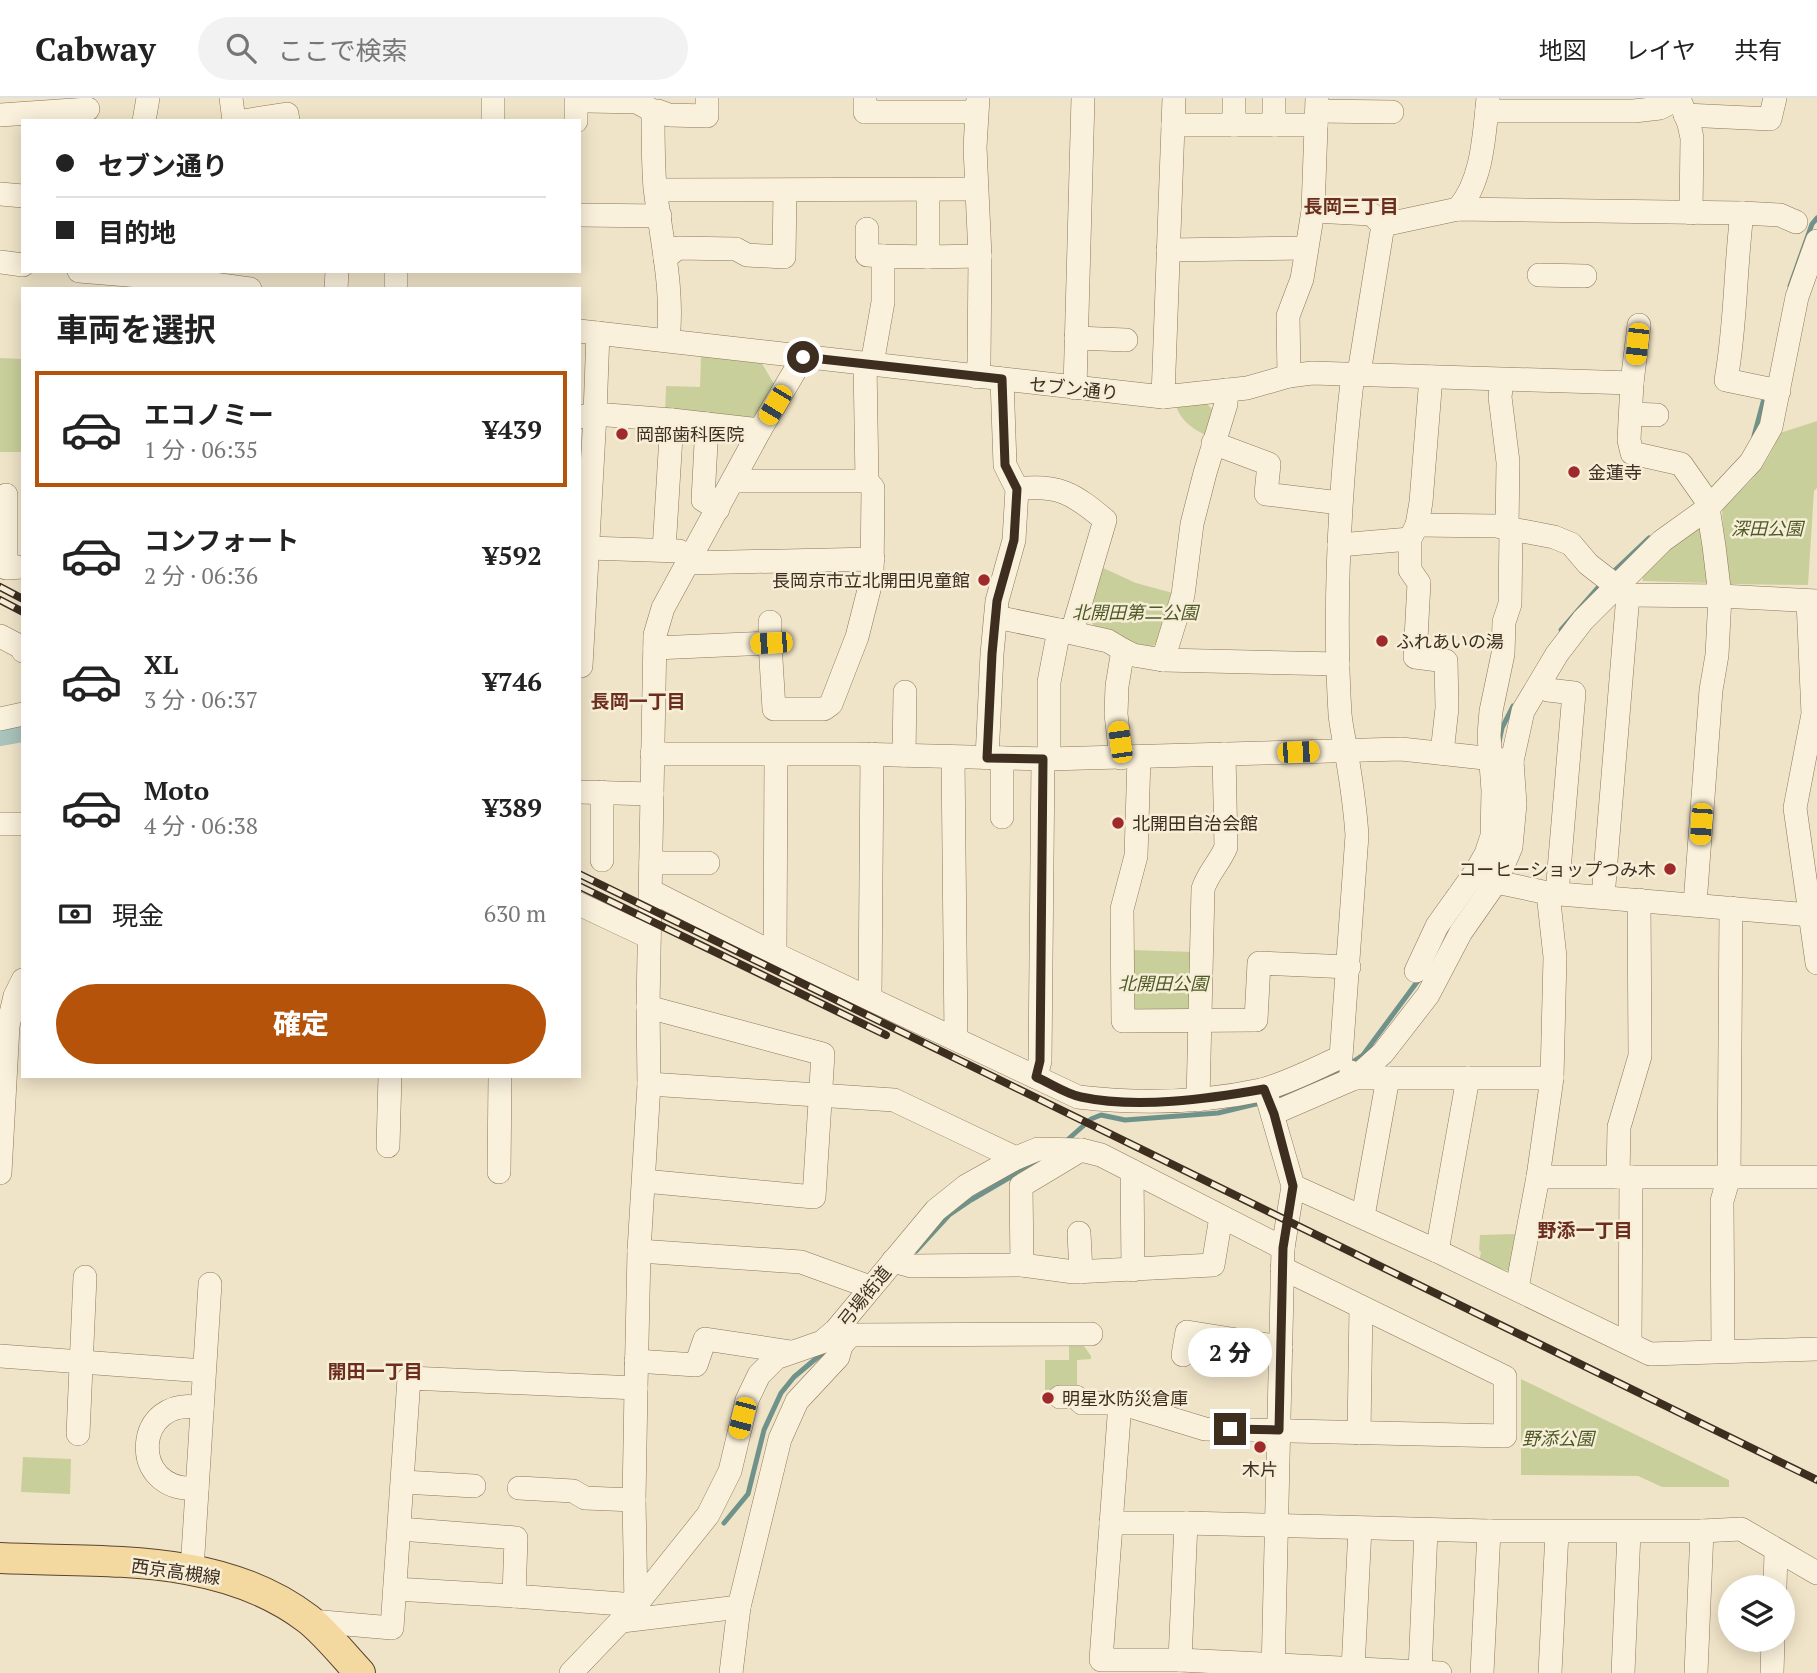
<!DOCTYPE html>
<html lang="ja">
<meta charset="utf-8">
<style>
body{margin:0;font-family:"PT Serif","Noto Sans JP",serif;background:#f2f2f2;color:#222;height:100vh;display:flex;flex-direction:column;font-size:26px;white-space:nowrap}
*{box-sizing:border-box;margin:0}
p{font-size:23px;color:#767676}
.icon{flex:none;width:38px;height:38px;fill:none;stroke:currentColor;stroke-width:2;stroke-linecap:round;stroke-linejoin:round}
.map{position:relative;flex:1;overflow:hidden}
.side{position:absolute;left:21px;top:189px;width:560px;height:791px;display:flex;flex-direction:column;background:#fff;border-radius:0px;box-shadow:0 4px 18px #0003}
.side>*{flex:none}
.guide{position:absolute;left:21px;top:21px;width:560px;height:154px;border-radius:0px;box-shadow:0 4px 18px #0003;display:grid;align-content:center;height:154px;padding:0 35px;background:#fff}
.controls{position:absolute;left:1718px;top:1477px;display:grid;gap:14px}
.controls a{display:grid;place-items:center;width:77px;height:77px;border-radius:50%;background:#fff;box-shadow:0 4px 18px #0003;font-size:35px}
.end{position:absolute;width:32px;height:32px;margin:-16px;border:9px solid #3d2e20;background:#fff;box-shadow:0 0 0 4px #fff}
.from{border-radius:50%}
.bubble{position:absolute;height:49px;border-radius:24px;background:#fff;box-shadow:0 4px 18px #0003;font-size:23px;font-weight:800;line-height:49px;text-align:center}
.car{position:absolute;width:21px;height:42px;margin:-21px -10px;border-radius:9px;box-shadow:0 0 5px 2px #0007;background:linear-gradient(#f5c518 24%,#345 0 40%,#f5c518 0 76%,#345 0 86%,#f5c518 0)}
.guide b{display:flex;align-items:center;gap:24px;height:66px;font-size:26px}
.guide b+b{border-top:2px solid #e0e0e0}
.guide i{width:18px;height:18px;background:#222}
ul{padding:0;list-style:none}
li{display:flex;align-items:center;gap:21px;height:116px;margin:0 14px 10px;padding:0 21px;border:4px solid transparent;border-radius:0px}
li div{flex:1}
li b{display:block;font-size:26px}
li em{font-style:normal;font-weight:800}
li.on{border-color:#b45309}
li>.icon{width:63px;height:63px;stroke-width:1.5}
h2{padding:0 35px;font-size:32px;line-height:84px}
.pay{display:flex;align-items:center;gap:18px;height:77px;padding:0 35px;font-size:26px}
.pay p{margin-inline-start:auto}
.action{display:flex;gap:14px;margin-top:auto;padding:14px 35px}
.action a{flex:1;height:80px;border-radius:42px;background:#b45309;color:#fff;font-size:28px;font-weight:800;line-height:80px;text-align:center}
header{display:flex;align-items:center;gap:42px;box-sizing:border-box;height:98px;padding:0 35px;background:#fff;border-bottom:2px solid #e0e0e0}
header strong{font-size:33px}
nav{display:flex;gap:38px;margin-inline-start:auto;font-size:24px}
.search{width:490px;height:63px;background:#f2f2f2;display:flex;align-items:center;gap:18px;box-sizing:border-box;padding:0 24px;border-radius:38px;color:#767676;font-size:26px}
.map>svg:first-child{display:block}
</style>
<header>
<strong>Cabway</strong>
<div class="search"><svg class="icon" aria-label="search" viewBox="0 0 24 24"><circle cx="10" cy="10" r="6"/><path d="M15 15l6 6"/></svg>ここで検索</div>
<nav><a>地図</a><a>レイヤ</a><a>共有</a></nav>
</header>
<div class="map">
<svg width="1817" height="1575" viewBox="0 0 1817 1575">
<rect width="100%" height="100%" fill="#f0e4c8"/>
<g fill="#c9cf9b">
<path d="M 701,257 L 760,262 L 774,286 L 755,325 L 665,316 L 666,288 L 700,289 Z"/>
<path d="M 0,260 L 23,261 L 23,354 L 0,354 Z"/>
<path d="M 1207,306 L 1214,313 L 1205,337 C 1192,330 1181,323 1176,308 Z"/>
<path d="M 1817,323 L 1817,390 L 1814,393 L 1808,487 L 1728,486 L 1722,416 L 1723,410 C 1752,382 1764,373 1780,335 Z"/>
<path d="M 1701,429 L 1708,485 L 1643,483 L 1642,478 L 1663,455 Z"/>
<path d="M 1101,469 L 1136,485 L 1173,495 L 1160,542 L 1149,551 L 1094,528 L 1088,519 Z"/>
<path d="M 1129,852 L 1196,854 L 1196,912 L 1130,912 Z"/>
<path d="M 1515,1136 L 1509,1173 L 1479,1164 L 1481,1154 L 1479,1152 L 1480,1137 Z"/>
<path d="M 1069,1244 L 1081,1244 L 1091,1258 L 1091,1261 L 1077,1262 L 1077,1292 L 1045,1292 L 1045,1262 L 1069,1262 Z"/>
<path d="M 1521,1281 L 1729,1382 L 1729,1389 L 1662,1389 L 1638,1378 L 1521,1377 Z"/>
<path d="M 23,1359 L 71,1361 L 70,1396 L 21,1394 Z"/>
</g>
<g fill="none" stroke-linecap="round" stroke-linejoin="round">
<g stroke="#6f938a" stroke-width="5">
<path d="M 1790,188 L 1812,126 L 1817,120"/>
<path d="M 1754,338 L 1765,297"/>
<path d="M 1610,477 L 1649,440"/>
<path d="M 1561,532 L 1603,484"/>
<path d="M 1499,644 L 1502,630 L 1513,608"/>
<path d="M 1273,1001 L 1332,978 L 1363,957 L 1420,880"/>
<path d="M 1065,1044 L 1091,1021 L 1101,1017 L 1125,1022 L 1218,1015 L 1264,1004"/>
<path d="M 916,1153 L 949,1117 L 971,1102 L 1043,1060"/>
<path d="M 724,1425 L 748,1396 L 764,1332 L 781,1295 L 794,1279 L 825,1253"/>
</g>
<path stroke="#a9c4bc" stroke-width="30" d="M 0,633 L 23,629"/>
<defs>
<g id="minor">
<path d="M 231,0 L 234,23"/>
<path d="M 493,0 L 493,23"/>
<path d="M 576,0 L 576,23"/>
<path d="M 584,0 L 588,3 L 637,4 L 653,13 L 658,13 L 669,17 L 707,18 L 707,0"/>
<path d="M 865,0 L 865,14 L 976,14"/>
<path d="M 1679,0 L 1689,26 L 1692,40 L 1691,115"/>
<path d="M 653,13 C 653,39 653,64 655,90 C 661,140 674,192 668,242"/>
<path d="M 1317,13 L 1392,14"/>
<path d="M 1487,13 L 1634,13 L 1660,10 L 1679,0"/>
<path d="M 0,17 L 88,11"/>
<path d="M 1685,17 L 1770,21 L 1775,0"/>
<path d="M 144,23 L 148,0"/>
<path d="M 243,23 L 287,16 L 288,23"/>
<path d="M 1173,27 L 1316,27"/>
<path d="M 1234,27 L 1234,0"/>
<path d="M 1274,27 L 1274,0"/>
<path d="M 656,92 L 976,91"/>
<path d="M 928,92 L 928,159 L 980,158"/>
<path d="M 0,96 L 23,98"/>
<path d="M 1458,111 C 1483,82 1484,37 1488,0"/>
<path d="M 1313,113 L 1371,116 L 1383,127"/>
<path d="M 1742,115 C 1735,171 1736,227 1726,282 L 1779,293"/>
<path d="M 579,117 L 660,118"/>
<path d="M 867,131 L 867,157 L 883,158"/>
<path d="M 1168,152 L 1306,150"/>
<path d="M 665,160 L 678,150 L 736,151 L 747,157 L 784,159 L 785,93"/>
<path d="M 0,164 L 23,167"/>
<path d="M 79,173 L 176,181 L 250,191"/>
<path d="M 396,173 L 396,191"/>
<path d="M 1539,177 L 1585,178"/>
<path d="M 336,191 L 337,173"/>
<path d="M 579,233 L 1163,299 L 1247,290 L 1289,278 L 1312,275 L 1632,285 L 1629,342 L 1632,355 L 1681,366 L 1707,403 L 1714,448 L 1720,498 L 1717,557 L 1711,592 L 1695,806"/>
<path d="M 598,235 L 595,316 L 672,322"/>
<path d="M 1076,240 L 1126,242"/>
<path d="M 872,266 L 883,204 L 883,158 L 928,159"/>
<path d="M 1359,275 L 1383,127 L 1458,111 L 1742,115 L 1780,117 L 1796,124"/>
<path d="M 1289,278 L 1288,218 L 1302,181 L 1313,113 L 1317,0"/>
<path d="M 977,279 L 979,264 L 980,158 L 975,49 L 978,0"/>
<path d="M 1431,279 L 1421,404 L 1417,427 L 1410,441 L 1410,472 L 1419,485 L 1415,559 L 1446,563 L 1447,610 L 1442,655"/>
<path d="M 1502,282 L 1500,299 L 1508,364 L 1507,430"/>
<path d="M 1632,285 L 1639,227"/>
<path d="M 1075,290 L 1083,0"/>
<path d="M 1226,292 L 1226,306 L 1205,375 L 1192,426 L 1183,497 L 1163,562 L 1338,566"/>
<path d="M 1163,299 L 1174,0"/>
<path d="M 1631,316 L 1657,317"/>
<path d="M 579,319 L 595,316 L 581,568 L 579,568"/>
<path d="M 1213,345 L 1269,366 L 1266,396 L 1340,405"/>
<path d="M 733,383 L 867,383"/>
<path d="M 1017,391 C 1059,386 1074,396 1105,422 L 1072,534"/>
<path d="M 6,397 L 6,470 L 23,469"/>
<path d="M 718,411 L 703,402 L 707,326 L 760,332"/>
<path d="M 1417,427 L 1496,428 L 1554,439 L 1571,446 L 1588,466 L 1628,497 L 1720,498 L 1817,503"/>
<path d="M 1511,431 L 1510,506 L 1504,524 L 1503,556 L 1491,613 L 1489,637 L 1493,693 L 1492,738 L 1486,756 L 1477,772 L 1488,781 L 1496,784 L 1548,795 L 1810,817"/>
<path d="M 1339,447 L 1410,441"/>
<path d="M 588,450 L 679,453"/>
<path d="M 664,452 L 672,322 L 707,326"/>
<path d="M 688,465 L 873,461"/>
<path d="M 1808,503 L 1813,616 L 1795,710 L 1817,865"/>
<path d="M 996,519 L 1059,532 L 1049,584 L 1049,661"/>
<path d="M 770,524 L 770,545"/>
<path d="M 1059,532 L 1108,543 L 1123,552"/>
<path d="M 0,538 L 21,549 L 23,553"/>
<path d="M 655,550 L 770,545 L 774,611 L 824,611 L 831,606 L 857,539 L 872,480 L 873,390 L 867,383 L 865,265"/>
<path d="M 1539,587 L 1548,592 L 1574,595 L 1557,796"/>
<path d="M 0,621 L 23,616"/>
<path d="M 652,656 L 855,656 L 1049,661 L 1401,651 L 1512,663"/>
<path d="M 904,657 L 905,594"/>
<path d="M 953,659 L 956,940"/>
<path d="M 1139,659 L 1136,758 L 1122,811 L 1123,923 L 1256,922 L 1259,865 L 1349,869"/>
<path d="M 987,660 L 992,556 L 997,503 L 1014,442 L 1017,391 L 1005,367 L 1002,281"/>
<path d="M 1121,660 L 1116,616 L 1117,588 L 1123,552 L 1133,557 L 1163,562"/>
<path d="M 579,694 L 652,696"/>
<path d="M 1002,719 L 1002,660"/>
<path d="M 0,726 L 23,726"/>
<path d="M 602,762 L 602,694"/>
<path d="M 651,765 L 708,765"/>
<path d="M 651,793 L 775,856 L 1078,999 C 1139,1006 1201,1005 1261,992 C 1288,985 1316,970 1341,959 L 1357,737 C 1355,709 1351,681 1346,653 C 1344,640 1341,628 1340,616 C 1333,502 1340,388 1353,275"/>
<path d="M 1603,799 L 1628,497"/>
<path d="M 579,806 L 649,839"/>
<path d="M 775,856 L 776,658"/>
<path d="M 1416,873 L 1437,828 L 1477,772"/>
<path d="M 870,899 L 872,656"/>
<path d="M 1351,974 L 1355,980 L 1552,980"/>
<path d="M 1036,979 L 1040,963 L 1043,661"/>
<path d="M 649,986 L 894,1002 L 1016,1060"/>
<path d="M 1198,1002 L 1203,791 C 1208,775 1220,764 1226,749 L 1224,656"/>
<path d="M 1268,1002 L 1293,1088 L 1283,1150 L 1273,1575"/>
<path d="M 1274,1015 L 1355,980 L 1383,955 L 1428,897 L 1461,834 L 1496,784 L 1511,749 L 1515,706 L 1512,663 L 1523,613 L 1557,556 L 1583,522 L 1662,443 L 1708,410 L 1751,364 L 1771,329 L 1797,199 L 1817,143"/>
<path d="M 388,1048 L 390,978"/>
<path d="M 1132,1073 L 1133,1172"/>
<path d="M 499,1074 L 500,978"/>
<path d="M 0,1075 L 8,928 L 15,898 L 23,882"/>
<path d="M 1538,1079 L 1817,1079"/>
<path d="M 1618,1079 L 1619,1029 L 1640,958 L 1639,802"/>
<path d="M 644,1083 L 814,1099 L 823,956 L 648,909"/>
<path d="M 1293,1088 L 1437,1153 L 1650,1256 L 1817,1251"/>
<path d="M 1363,1118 L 1388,980"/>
<path d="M 1079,1135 L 1081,1174"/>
<path d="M 639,1153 L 801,1164 L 870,1189"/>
<path d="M 1437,1153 L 1468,980"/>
<path d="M 893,1163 L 911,1168 L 1022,1167 L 1074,1174 L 1213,1167 L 1221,1119"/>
<path d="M 1022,1167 L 1021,1088 L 1081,1052"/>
<path d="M 1517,1190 L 1538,1079 L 1552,980 L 1555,859 L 1548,795"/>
<path d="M 836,1233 L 850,1237 L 1091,1236"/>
<path d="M 1630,1245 L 1631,1079"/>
<path d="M 1723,1253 L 1722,1103 L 1729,1079 L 1731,810"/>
<path d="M 1183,1257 L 1187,1234 L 1281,1249"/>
<path d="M 0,1258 L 204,1273"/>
<path d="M 636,1263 L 696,1267 L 705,1241 L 791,1254"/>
<path d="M 1060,1299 L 1076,1299 L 1082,1305 L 1120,1305 L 1205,1331 L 1505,1338 L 1505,1279 L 1282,1170"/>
<path d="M 1120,1305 L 1101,1562 L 1180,1562 L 1440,1575"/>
<path d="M 1359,1335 L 1361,1209"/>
<path d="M 78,1336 L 85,1179"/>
<path d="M 403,1384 L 474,1388"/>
<path d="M 197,1390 C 127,1396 133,1295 202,1310"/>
<path d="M 519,1390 L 573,1393 L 585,1400 L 634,1402"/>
<path d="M 1111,1425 L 1186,1425 L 1489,1433 L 1702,1433 L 1741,1431 L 1817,1475"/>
<path d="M 400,1431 L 516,1440 L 514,1498 L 636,1507 L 634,1402 L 636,1290 L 639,1153 L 649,986 L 648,909 L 655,537 L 663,510 L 760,332 L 803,259"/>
<path d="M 192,1472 L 210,1186"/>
<path d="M 1775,1489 L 1776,1453"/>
<path d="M 395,1491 L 514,1498"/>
<path d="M 311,1523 L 392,1530 L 409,1280 L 636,1290"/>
<path d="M 622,1523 L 739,1509 L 780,1341 L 797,1303 L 838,1259 L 841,1248 L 850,1237"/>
<path d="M 1180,1562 L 1186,1425"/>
<path d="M 1353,1571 L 1360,1430"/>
<path d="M 1420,1574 L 1426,1432"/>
<path d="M 571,1575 L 636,1507 L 708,1417 L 730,1373 L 747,1302 L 759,1277 L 776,1260 L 822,1244 L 836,1232 L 936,1112 L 966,1088 L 1016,1060 L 1038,1051 L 1081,1052 L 1101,1057 L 1283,1150"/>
<path d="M 731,1575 L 739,1509"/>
<path d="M 1482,1575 L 1489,1433"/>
<path d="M 1550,1575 L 1557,1434"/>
<path d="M 1623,1575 L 1629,1434"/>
<path d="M 1696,1575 L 1702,1433"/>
<path d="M 1772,1575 L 1773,1542"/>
</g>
<path id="major" d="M 0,1460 C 105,1465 220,1454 308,1521 C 327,1536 343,1557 360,1575"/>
</defs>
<use href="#minor" stroke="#8d765c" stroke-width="24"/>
<use href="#major" stroke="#5b4430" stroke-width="32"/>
<use href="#minor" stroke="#faf1dc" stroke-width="23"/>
<use href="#major" stroke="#f3d9a0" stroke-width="30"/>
<defs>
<g id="rail">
<path d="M 0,489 L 23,501"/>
<path d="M 0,502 L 23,514"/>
<path d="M 579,776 L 1817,1382"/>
<path d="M 579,788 L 886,937"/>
</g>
</defs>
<use href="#rail" stroke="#3d2e20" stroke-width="8"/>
<use href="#rail" stroke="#f7eed8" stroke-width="5" stroke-dasharray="16" stroke-linecap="butt"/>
</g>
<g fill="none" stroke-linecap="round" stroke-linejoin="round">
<path stroke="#3d2e20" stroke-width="9" d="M 803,259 L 1002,281 L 1005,367 L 1017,391 L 1014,442 L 997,503 L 992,556 L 987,660 L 1043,661 L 1040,963 L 1036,979 C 1050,985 1066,996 1081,999 C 1137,1011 1208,1001 1264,991 L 1274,1016 L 1293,1088 L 1283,1150 L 1279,1332 L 1230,1331"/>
</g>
<g fill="#9e2a2b" stroke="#f7eed8" stroke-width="2.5">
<circle cx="622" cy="336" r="7"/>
<circle cx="1574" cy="374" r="7"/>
<circle cx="984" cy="482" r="7"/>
<circle cx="1382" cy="543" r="7"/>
<circle cx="1118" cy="725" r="7"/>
<circle cx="1670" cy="771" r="7"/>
<circle cx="1048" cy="1300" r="7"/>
<circle cx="1260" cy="1349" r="7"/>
</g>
<g text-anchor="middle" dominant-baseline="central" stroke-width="5" stroke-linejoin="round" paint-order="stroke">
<g font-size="18" fill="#3d2e20" stroke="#f7eed8">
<text transform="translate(1074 290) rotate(6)">セブン通り</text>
<text transform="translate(864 1198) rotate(-51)">弓場街道</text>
<text transform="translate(176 1473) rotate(8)">西京高槻線</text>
</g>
<g font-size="18" fill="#3d2e20" stroke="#f7eed8" text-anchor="start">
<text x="636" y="336">岡部歯科医院</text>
<text x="1588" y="374">金蓮寺</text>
<text x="970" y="482" text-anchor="end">長岡京市立北開田児童館</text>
<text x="1396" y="543">ふれあいの湯</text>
<text x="1132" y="725">北開田自治会館</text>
<text x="1656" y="771" text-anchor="end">コーヒーショップつみ木</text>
<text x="1062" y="1300">明星水防災倉庫</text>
<text x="1260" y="1371" text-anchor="middle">木片</text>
</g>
<g font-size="18" font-style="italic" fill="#4d5a26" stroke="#f7eed8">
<text x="1767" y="430">深田公園</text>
<text x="1135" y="514">北開田第二公園</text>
<text x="1163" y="885">北開田公園</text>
<text x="1558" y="1340">野添公園</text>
</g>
<g font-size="19" font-weight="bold" fill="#6b2e1e" stroke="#f7eed8">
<text x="1351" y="107">長岡三丁目</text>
<text x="638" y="602">長岡一丁目</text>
<text x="1585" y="1131">野添一丁目</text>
<text x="375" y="1272">開田一丁目</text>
</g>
</g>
</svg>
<div class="controls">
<a><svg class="icon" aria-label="layers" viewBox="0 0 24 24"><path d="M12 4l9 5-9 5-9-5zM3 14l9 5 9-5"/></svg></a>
</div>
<i class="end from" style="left:803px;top:259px"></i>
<i class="end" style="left:1230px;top:1331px"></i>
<div class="bubble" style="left:1188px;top:1230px;width:84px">2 分</div>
<i class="car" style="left:1637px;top:246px;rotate:186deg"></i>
<i class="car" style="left:775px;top:307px;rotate:211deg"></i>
<i class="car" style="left:771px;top:545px;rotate:267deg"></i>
<i class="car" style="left:1120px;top:644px;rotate:352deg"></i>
<i class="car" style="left:1298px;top:654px;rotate:88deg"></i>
<i class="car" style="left:1701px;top:726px;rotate:184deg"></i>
<i class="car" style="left:742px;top:1320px;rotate:195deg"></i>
<div class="guide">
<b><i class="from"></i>セブン通り</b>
<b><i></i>目的地</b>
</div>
<section class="side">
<h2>車両を選択</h2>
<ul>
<li class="on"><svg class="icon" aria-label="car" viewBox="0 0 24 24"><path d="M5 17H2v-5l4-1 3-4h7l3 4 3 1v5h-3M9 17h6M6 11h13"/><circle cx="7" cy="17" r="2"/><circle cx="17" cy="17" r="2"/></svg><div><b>エコノミー</b><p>1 分 · 06:35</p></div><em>¥439</em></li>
<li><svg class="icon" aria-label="car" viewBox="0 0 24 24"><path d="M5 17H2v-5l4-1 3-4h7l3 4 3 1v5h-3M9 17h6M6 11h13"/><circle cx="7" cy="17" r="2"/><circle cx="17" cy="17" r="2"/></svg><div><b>コンフォート</b><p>2 分 · 06:36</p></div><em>¥592</em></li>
<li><svg class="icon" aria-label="car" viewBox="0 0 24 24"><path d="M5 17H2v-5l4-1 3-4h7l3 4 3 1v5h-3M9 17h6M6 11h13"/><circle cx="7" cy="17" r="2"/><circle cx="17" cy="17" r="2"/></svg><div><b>XL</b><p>3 分 · 06:37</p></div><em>¥746</em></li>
<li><svg class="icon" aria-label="car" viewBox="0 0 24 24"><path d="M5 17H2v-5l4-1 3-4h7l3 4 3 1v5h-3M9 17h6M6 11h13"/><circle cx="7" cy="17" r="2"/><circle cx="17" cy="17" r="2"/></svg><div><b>Moto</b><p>4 分 · 06:38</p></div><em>¥389</em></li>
</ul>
<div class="pay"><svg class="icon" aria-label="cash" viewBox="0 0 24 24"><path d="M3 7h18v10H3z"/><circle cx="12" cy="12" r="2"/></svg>現金<p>630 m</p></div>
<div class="action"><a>確定</a></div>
</section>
</div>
